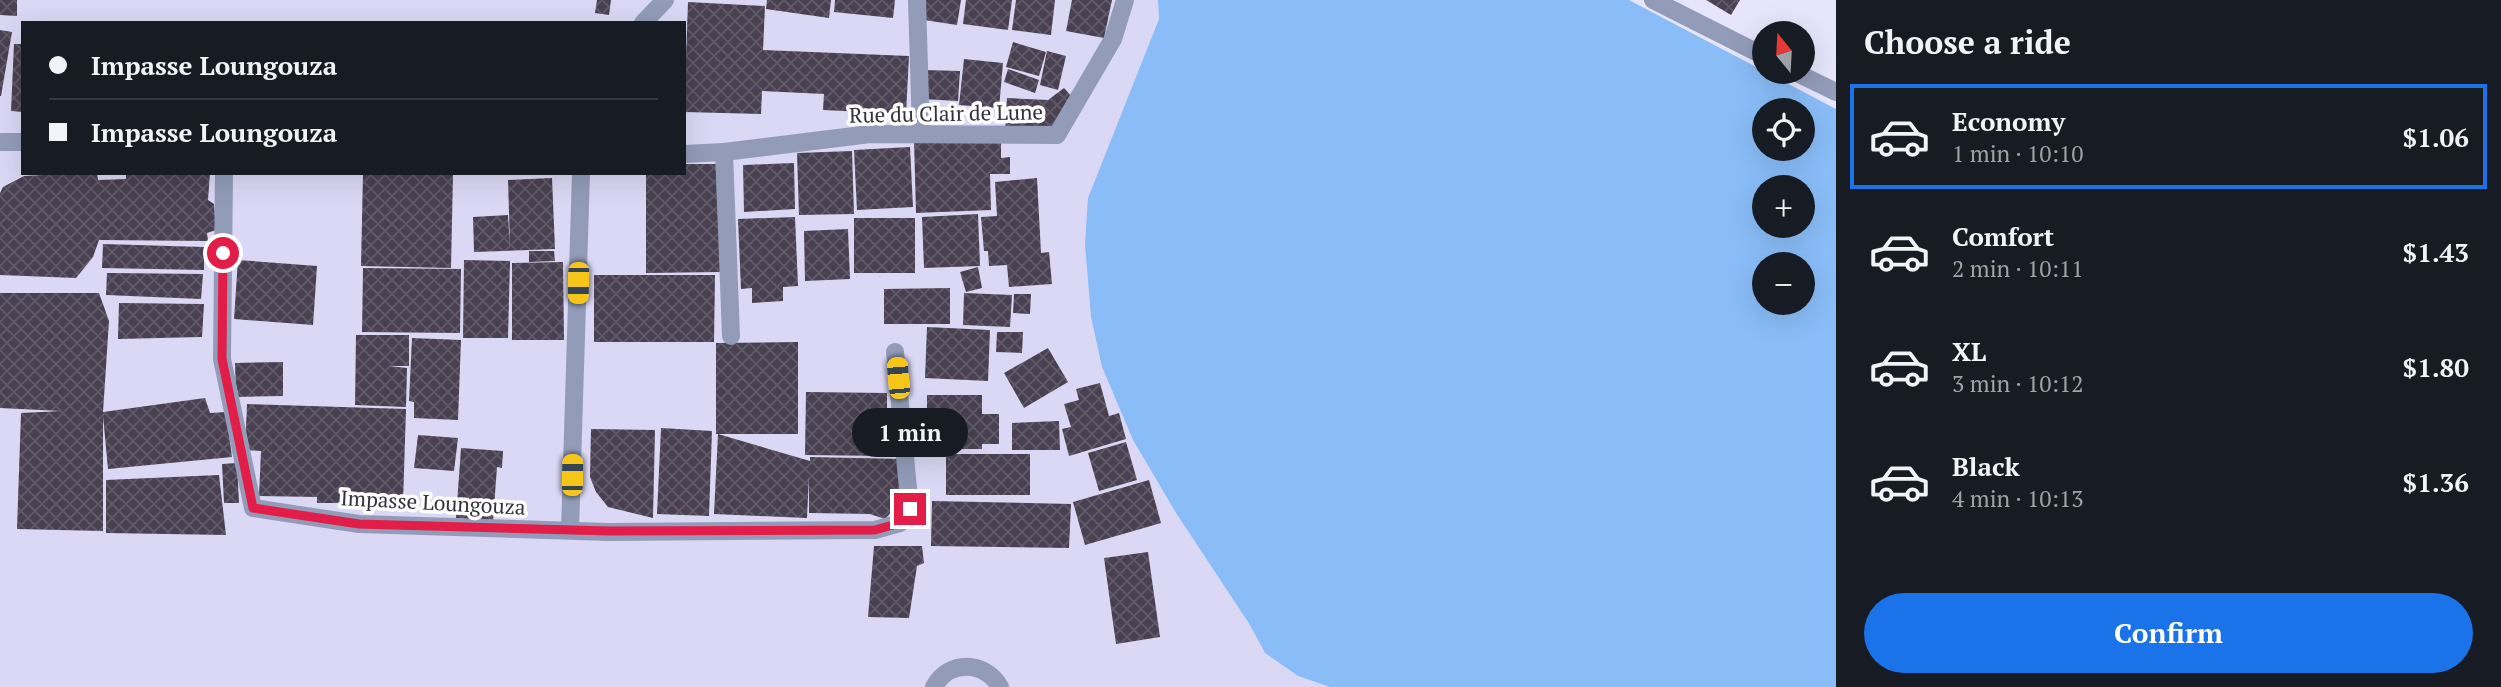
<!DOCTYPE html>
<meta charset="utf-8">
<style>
body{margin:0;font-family:"PT Serif",serif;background:#242831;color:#f1f3f6;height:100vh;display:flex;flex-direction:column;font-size:26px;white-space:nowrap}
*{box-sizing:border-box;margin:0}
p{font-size:23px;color:#9ea1a6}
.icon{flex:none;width:38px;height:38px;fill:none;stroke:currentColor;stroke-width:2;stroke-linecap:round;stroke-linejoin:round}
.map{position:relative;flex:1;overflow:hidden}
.side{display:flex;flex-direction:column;background:#171b24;width:665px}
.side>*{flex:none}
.banner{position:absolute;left:21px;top:21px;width:665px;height:154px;border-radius:0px;box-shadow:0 7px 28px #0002;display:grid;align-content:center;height:154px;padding:0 28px;background:#171b24}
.needle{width:46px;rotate:342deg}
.fabs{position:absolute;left:1752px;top:21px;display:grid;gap:14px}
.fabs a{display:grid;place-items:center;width:63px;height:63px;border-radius:50%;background:#171b24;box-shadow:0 7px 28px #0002;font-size:35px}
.end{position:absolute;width:32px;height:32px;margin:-16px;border:9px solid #e11d48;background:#fff;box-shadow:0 0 0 4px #fff}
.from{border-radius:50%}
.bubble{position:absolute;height:49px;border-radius:24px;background:#171b24;box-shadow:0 7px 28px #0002;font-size:23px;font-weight:600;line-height:49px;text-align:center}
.car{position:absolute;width:21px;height:42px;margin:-21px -10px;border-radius:9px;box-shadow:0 0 5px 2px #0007;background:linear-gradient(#f5c518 24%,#345 0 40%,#f5c518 0 76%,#345 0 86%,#f5c518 0)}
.banner b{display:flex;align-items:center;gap:24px;height:66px;font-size:26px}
.banner b+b{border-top:2px solid #363941}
.banner i{width:18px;height:18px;background:#f1f3f6}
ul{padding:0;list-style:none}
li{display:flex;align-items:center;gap:21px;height:105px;margin:0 14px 10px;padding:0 14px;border:4px solid transparent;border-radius:0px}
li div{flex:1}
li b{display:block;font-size:26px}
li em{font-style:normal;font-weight:600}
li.selected{border-color:#1a73e8}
li>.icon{width:63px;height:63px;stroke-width:1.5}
h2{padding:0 28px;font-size:32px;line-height:84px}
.primary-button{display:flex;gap:14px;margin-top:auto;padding:14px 28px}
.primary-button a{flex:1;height:80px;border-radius:42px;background:#1a73e8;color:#fff;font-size:28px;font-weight:600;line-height:80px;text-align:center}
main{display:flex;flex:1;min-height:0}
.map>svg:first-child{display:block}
</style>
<main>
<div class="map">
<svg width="1836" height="687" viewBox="0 0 1836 687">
<defs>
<pattern id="building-cross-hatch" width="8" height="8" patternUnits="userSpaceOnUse" patternTransform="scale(1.75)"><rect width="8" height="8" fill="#494151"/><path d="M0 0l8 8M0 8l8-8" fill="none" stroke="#615b68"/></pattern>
</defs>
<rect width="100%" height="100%" fill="#e7e5fb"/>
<path fill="#dbd8f5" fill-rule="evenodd" d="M 0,0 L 1158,0 L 1159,19 L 1085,245 L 1091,317 L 1102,367 L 1133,440 L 1176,513 L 1250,625 L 1265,653 L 1298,676 L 1330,687 L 0,687 ZM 23,23 L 684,23 L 684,173 L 23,173 Z"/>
<path fill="#8abdf8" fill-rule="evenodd" d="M 1158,0 L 1629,0 L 1836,109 L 1836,687 L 1330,687 L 1298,676 L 1265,653 L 1250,625 L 1176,513 L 1133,440 L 1102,367 L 1091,317 L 1085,245 L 1088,198 L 1159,19 ZM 1764,110 L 1802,110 L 1802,149 L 1764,149 ZM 1764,187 L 1802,187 L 1802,226 L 1764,226 ZM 1764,264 L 1802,264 L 1802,303 L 1764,303 Z"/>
<g fill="url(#building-cross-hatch)">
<path d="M 0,0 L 17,0 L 17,16 L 0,15 Z"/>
<path d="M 597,0 L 611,0 L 609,15 L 595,13 Z"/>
<path d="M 767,0 L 831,0 L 829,18 L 766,9 Z"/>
<path d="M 835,0 L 895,0 L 893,18 L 834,12 Z"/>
<path d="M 926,0 L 961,0 L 957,25 L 924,20 Z"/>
<path d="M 966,0 L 1012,0 L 1008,30 L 963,24 Z"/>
<path d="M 1016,0 L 1055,0 L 1051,35 L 1012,30 Z"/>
<path d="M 1072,0 L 1112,0 L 1104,38 L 1066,31 Z"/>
<path d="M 1706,0 L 1740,0 L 1731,15 Z"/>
<path d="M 688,2 L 765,6 L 763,50 L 909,56 L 906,114 L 823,110 L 824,94 L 762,91 L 761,114 L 684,112 Z"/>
<path d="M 0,30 L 12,32 L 1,96 L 0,96 Z"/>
<path d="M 1013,42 L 1046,52 L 1039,76 L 1006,67 Z"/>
<path d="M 14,44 L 23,44 L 23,112 L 11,111 Z"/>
<path d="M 1047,51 L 1066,56 L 1058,90 L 1040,85 Z"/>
<path d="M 964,59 L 1003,63 L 999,108 L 959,105 Z"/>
<path d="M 1008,69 L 1039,80 L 1035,93 L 1004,82 Z"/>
<path d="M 924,70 L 960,71 L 958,101 L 922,99 Z"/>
<path d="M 1064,88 L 1074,99 L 1061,123 L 1047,132 L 1005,131 L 1007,98 L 1048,100 Z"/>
<path d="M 1001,139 L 1001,158 L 1010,157 L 1010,174 L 990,174 L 991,210 L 916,213 L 914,141 Z"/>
<path d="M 910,147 L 913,207 L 857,210 L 854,150 Z"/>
<path d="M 852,151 L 854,214 L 799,215 L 797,153 Z"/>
<path d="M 794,163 L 795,209 L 744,212 L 743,165 Z"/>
<path d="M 684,164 L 719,164 L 720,272 L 646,273 L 646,173 L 684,173 Z"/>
<path d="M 81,173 L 97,173 L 98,180 L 126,179 L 126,173 L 210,173 L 208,200 L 214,204 L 216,230 L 207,233 L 208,241 L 99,240 L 93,257 L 76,278 L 0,275 L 0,193 L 3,187 L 24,176 Z"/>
<path d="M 363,173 L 453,173 L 451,268 L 361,266 Z"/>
<path d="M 552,178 L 555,249 L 474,252 L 473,217 L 508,215 L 510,246 L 508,180 Z"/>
<path d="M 1037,178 L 1041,253 L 1049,252 L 1052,284 L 1009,287 L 1007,265 L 989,266 L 988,251 L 984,251 L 981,217 L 997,216 L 995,182 Z"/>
<path d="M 978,214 L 980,266 L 924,268 L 922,217 Z"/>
<path d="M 795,217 L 798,286 L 783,287 L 783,301 L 752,303 L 752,288 L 741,289 L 738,219 Z"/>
<rect x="854" y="218" width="61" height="55"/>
<path d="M 848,229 L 850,279 L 805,281 L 804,231 Z"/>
<path d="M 103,244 L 204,247 L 204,270 L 102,268 Z"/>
<path d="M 529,251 L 554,251 L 555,261 L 529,262 Z"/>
<path d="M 238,260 L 317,266 L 313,325 L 234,319 Z"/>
<path d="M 464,260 L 510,261 L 508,338 L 463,338 Z"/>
<path d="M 563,262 L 564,340 L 512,340 L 512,263 Z"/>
<path d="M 978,267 L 982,288 L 966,292 L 960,272 Z"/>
<path d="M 363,268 L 461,269 L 460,333 L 362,332 Z"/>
<path d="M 107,273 L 203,274 L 201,299 L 106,295 Z"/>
<path d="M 594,275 L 715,275 L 714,342 L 594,342 Z"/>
<path d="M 950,288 L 950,324 L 884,324 L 884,289 Z"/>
<path d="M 0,293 L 99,293 L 109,321 L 103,412 L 205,398 L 210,413 L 226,412 L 232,457 L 108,469 L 103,416 L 103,531 L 17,529 L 21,413 L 61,411 L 0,408 Z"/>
<path d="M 964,293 L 1012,295 L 1010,327 L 963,325 Z"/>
<path d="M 1014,294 L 1031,294 L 1030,314 L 1013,313 Z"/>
<path d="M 119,303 L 204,304 L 202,337 L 118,339 Z"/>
<path d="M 927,327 L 990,330 L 988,381 L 925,378 Z"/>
<path d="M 997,332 L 1023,332 L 1022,353 L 996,352 Z"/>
<path d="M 356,335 L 409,335 L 409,366 L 389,366 L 407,368 L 406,407 L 355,405 Z"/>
<path d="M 412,338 L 461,340 L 458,420 L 414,418 L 414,402 L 409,401 Z"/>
<path d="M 798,342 L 798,434 L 716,434 L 716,343 Z"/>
<path d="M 1048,348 L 1068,382 L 1024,408 L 1004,373 Z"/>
<path d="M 283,362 L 283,396 L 236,397 L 235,363 Z"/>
<path d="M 1100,383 L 1109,416 L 1119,413 L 1126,439 L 1069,456 L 1062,429 L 1071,427 L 1064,404 L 1079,400 L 1076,389 Z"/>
<path d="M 806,392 L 887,393 L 887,456 L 805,455 Z"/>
<path d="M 927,395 L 982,395 L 982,414 L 999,414 L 999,444 L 982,444 L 982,449 L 927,449 Z"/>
<path d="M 247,404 L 406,409 L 403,503 L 317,503 L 317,497 L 259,496 L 261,451 L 245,450 Z"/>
<path d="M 1059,421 L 1060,450 L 1012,450 L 1012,423 Z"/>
<path d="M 661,428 L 712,431 L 709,516 L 657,514 Z"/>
<path d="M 591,429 L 655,430 L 653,518 L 608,507 L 596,492 L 590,477 Z"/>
<path d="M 718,434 L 810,461 L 810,457 L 903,459 L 901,502 L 885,519 L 870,514 L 809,513 L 809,477 L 807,518 L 714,514 Z"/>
<path d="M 418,435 L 458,438 L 454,471 L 414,468 Z"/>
<path d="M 1126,442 L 1137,480 L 1099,491 L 1088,453 Z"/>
<path d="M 461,448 L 503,451 L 502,468 L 497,467 L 493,521 L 456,518 Z"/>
<rect x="946" y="454" width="84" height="41"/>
<path d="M 237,463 L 239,503 L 224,503 L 222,464 Z"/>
<path d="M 219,475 L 226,535 L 106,533 L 106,480 Z"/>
<path d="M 1149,480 L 1161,523 L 1085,545 L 1073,502 Z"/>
<path d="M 932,501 L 1071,504 L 1069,548 L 931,546 Z"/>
<path d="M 874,546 L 922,546 L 924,563 L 917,566 L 909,618 L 868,617 Z"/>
<path d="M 1148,552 L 1160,637 L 1116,644 L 1104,558 Z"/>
</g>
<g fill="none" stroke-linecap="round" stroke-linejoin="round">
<g stroke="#929cb9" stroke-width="18">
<path d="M 917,0 L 921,133"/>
<path d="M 1653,0 L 1764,56"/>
<path d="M 643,23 L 665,0"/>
<path d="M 1795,72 L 1836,92"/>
<path d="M 724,152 L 731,336"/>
<path d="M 224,173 L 222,359 L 253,508 L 359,524 L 609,532 L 875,530 L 900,523 L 910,509 L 895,352"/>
<path d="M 570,530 L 581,173"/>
<path d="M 934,687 C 949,659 985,661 1000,687"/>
</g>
<g stroke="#929cb9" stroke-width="18">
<path d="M 0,142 L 23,142"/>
<path d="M 684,154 L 724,152 L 870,134 L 1057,135 L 1113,39 L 1125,0"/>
</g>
</g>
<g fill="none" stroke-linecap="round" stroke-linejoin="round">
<path stroke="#e11d48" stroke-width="9" d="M 223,253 L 222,359 L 253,508 L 359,524 L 609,531 L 875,530 L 900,523 L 910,509"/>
</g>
<g text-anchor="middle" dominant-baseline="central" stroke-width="7" stroke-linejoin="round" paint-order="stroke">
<g font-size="21" fill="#33323a" stroke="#fff">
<text transform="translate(946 113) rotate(-1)">Rue du Clair de Lune</text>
<text transform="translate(433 502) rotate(3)">Impasse Loungouza</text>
</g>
</g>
</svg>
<div class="fabs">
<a><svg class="needle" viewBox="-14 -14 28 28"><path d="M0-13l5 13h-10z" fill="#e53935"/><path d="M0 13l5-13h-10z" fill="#9ea1a6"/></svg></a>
<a><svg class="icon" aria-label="locate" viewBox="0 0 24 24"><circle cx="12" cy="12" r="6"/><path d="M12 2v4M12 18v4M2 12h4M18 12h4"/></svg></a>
<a>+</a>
<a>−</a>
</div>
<i class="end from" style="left:223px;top:253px"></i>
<i class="end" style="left:910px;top:509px"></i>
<div class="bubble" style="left:852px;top:408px;width:116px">1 min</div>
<i class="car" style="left:578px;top:283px;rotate:181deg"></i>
<i class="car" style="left:898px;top:378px;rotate:355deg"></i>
<i class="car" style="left:572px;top:475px;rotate:1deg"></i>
<div class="banner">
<b><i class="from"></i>Impasse Loungouza</b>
<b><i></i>Impasse Loungouza</b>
</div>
</div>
<section class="side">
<h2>Choose a ride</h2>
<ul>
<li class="selected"><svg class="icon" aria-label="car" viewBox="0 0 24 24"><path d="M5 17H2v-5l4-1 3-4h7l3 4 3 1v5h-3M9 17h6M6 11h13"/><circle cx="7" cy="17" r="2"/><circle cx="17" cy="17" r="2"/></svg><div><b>Economy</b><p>1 min · 10:10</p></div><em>$1.06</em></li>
<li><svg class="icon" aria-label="car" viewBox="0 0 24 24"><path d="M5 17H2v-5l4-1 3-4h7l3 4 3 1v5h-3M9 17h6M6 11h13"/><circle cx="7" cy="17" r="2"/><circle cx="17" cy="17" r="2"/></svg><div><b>Comfort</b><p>2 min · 10:11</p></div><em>$1.43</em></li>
<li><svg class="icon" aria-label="car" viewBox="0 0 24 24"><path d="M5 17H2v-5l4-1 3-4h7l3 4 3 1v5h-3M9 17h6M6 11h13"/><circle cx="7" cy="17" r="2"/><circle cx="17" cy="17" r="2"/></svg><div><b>XL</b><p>3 min · 10:12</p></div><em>$1.80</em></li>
<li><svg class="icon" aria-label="car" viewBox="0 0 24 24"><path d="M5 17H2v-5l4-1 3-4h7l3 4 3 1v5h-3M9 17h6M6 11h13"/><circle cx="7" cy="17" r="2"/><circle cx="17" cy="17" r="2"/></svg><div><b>Black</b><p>4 min · 10:13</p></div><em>$1.36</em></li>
</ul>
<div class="primary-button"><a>Confirm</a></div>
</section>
</main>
